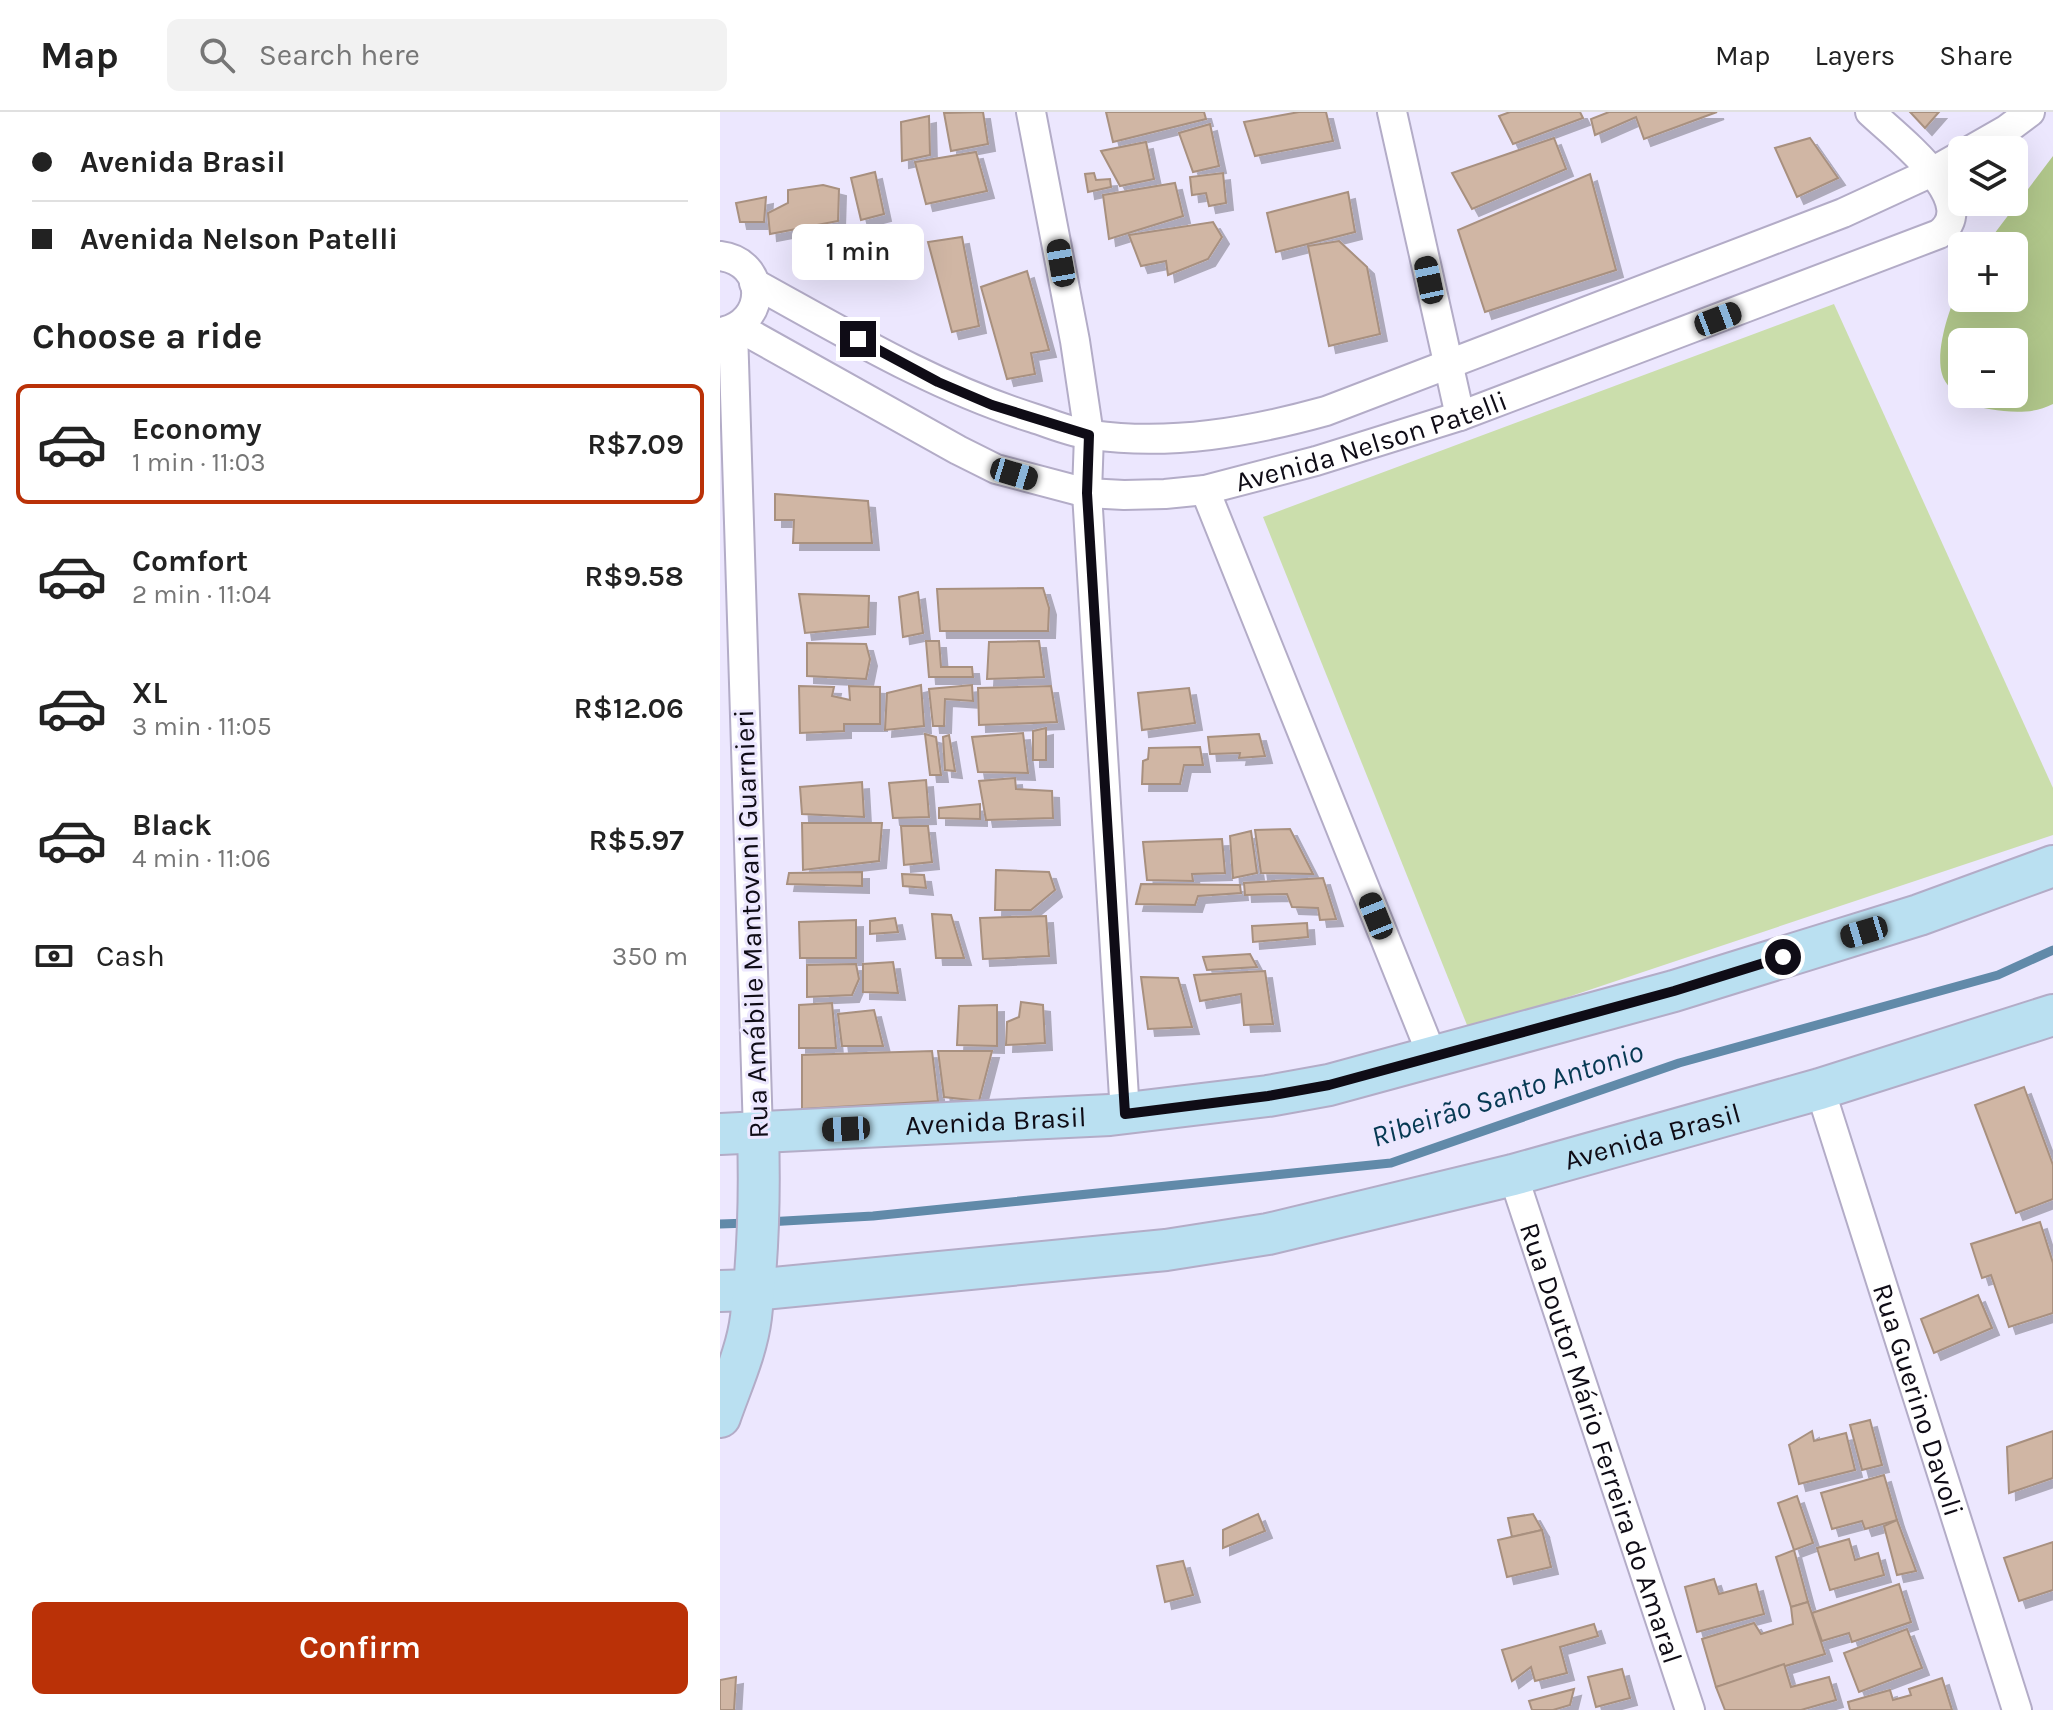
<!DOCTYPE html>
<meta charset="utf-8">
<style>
body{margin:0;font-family:Karla,sans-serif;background:#f2f2f2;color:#222;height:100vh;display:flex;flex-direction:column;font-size:30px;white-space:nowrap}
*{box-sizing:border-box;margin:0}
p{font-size:26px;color:#767676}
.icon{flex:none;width:44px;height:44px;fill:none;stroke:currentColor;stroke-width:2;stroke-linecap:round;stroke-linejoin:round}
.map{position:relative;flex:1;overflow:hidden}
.sheet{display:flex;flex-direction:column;background:#fff;width:720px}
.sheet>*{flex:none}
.banner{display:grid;align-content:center;height:176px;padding:0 32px;background:#fff}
.buttons{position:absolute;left:1228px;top:24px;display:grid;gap:16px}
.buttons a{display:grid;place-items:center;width:80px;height:80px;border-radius:12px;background:#fff;box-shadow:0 8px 32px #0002;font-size:40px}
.end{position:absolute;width:36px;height:36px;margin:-18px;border:10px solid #0f0c16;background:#fff;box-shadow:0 0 0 4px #fff}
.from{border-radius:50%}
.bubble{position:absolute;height:56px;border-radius:12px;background:#fff;box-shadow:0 8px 32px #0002;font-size:26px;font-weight:600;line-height:56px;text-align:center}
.car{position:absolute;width:24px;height:48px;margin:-24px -12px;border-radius:10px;box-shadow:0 0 6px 2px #0007;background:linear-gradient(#222 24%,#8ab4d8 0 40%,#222 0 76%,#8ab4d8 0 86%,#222 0)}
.banner b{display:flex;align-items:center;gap:28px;height:76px;font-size:30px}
.banner b+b{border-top:2px solid #e0e0e0}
.banner i{width:20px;height:20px;background:#222}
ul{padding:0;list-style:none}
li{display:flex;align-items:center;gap:24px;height:120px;margin:0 16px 12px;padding:0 16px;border:4px solid transparent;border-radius:12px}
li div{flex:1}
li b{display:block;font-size:30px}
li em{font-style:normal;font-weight:600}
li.active{border-color:#ba3107}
li>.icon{width:72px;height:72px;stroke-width:1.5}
h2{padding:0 32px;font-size:36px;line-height:96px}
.pay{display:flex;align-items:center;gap:20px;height:88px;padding:0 32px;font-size:30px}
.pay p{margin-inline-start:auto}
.action{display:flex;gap:16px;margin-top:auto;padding:16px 32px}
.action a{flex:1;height:92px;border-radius:12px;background:#ba3107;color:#fff;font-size:32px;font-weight:600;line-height:92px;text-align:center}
header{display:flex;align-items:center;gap:48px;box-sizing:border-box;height:112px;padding:0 40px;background:#fff;border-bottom:2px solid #e0e0e0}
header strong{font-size:38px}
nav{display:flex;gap:44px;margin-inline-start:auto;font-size:28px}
.search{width:560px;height:72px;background:#f2f2f2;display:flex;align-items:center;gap:20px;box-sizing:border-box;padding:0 28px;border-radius:12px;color:#767676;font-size:30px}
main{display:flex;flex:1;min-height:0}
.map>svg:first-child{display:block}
</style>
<header>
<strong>Map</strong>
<div class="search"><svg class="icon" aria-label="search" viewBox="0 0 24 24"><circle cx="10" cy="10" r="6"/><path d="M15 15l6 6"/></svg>Search here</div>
<nav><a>Map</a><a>Layers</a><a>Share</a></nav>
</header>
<main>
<section class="sheet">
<div class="banner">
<b><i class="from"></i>Avenida Brasil</b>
<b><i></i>Avenida Nelson Patelli</b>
</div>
<h2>Choose a ride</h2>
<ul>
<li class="active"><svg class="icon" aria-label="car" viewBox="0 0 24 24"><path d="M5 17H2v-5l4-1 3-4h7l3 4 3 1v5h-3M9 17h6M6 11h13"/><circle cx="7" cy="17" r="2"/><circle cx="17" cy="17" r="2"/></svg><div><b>Economy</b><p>1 min · 11:03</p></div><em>R$7.09</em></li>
<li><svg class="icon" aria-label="car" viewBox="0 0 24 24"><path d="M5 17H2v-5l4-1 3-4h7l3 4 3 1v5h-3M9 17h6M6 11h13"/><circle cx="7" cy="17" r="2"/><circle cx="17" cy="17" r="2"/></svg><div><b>Comfort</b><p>2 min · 11:04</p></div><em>R$9.58</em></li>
<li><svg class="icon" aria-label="car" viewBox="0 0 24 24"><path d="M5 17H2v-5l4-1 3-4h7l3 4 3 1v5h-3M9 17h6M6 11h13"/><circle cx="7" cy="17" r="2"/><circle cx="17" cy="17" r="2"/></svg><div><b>XL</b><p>3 min · 11:05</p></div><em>R$12.06</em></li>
<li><svg class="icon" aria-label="car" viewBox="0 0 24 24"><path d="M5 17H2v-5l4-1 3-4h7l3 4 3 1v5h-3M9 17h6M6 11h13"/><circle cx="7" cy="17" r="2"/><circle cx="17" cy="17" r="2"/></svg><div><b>Black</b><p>4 min · 11:06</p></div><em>R$5.97</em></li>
</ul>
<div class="pay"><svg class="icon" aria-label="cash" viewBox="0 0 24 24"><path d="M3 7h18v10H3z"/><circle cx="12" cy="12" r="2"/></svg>Cash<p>350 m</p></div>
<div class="action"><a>Confirm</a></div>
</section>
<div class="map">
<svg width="1333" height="1598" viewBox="0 0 1333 1598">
<defs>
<filter id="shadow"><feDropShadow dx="7" dy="7" stdDeviation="0" flood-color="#0004"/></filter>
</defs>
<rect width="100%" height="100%" fill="#ece7fe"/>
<path fill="#cbdeac" d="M 1114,192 L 1333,676 L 1333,723 L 749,918 L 543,405 Z"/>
<path fill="#b1c78b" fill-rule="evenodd" d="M 1333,44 L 1333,292 C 1306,306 1273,298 1244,292 C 1238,284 1224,272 1222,262 C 1215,238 1230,192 1242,171 L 1242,186 L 1294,186 L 1294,134 L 1265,134 ZM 1242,230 L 1294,230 L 1294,282 L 1242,282 Z"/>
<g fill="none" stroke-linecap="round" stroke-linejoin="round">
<g stroke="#618aa9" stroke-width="9">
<path d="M 47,1110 L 153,1104 L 671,1051 L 959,951 L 1278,863 L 1333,838"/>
<path d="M 0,1112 L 29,1111"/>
</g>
</g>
<g fill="#d0b6a4" stroke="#a8907f" stroke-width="2" filter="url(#shadow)">
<path d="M 263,0 L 268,32 L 231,39 L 224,1 Z"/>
<path d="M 386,0 L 484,0 L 486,7 L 393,30 Z"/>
<path d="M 579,0 L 606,0 L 613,29 L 535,44 L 524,10 Z"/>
<path d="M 790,0 L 860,0 L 863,6 L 793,32 L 779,4 Z"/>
<path d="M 889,0 L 997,0 L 924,27 L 916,5 L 875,23 L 871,7 Z"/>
<path d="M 1190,0 L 1219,0 L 1205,16 Z"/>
<path d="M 209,4 L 210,43 L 182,49 L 181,10 Z"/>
<path d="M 490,12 L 499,54 L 473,60 L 459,21 Z"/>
<path d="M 834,26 L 846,57 L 752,97 L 732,61 Z"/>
<path d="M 1090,26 L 1118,66 L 1077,85 L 1055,36 Z"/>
<path d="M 426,30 L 434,67 L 400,74 L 381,39 Z"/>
<path d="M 256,40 L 267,79 L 206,92 L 195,50 Z"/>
<path d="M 155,60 L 164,102 L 141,108 L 131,66 Z"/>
<path d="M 374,61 L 376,68 L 390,67 L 391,75 L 368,80 L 365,62 Z"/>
<path d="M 503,61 L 506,91 L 489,94 L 486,81 L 472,83 L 470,65 Z"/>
<path d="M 870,62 L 896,158 L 765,200 L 738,118 Z"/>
<path d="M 455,71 L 463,104 L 389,127 L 383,83 Z"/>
<path d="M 103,73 L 119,77 L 118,109 L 50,122 L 48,101 L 68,91 L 68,78 Z"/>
<path d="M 628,80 L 635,120 L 556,140 L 547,101 Z"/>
<path d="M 46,85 L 44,110 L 20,110 L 16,91 Z"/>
<path d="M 493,110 L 502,125 L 488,147 L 448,163 L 446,149 L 421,154 L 409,123 Z"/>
<path d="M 242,125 L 259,214 L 232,220 L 208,130 Z"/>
<path d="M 619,129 L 647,155 L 660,222 L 609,234 L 588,134 Z"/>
<path d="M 307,159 L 329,238 L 311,241 L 315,262 L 287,267 L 261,175 Z"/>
<path d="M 55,382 L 148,389 L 152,431 L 73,431 L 74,408 L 55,408 Z"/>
<path d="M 323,476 L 329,496 L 328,519 L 220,519 L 217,477 Z"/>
<path d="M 198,480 L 203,521 L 183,525 L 179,485 Z"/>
<path d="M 79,482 L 149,484 L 148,515 L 85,521 Z"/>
<path d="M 206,529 L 219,529 L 221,555 L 252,555 L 253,565 L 209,565 Z"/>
<path d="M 319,529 L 324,565 L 267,567 L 269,530 Z"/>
<path d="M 87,531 L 146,532 L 150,547 L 146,567 L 87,564 Z"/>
<path d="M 201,573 L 204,614 L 165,618 L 167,581 Z"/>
<path d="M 252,573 L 253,589 L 225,587 L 224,614 L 213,614 L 209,577 Z"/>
<path d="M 79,574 L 114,575 L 112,584 L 130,588 L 129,574 L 160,575 L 160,612 L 124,612 L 124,619 L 80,621 Z"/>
<path d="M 331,574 L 337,610 L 259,613 L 258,576 Z"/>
<path d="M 469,576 L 475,611 L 422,618 L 418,581 Z"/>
<path d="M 326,616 L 326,648 L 313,648 L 313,619 Z"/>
<path d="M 303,621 L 308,661 L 258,660 L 252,625 Z"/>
<path d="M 205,622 L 216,625 L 221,663 L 210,663 Z"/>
<path d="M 539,622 L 545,644 L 519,646 L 520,641 L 490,642 L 488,625 Z"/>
<path d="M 229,623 L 235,659 L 225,658 L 223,625 Z"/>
<path d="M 480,635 L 483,653 L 464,653 L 460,672 L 422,672 L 423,649 L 428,647 L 429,636 Z"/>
<path d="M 295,666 L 296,677 L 332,679 L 333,706 L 266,708 L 259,669 Z"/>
<path d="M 206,668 L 209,705 L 173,706 L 169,671 Z"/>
<path d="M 142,670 L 144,705 L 82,702 L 80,675 Z"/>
<path d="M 260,692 L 260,707 L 219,706 L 219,696 Z"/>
<path d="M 82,711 L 162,711 L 159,749 L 83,758 Z"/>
<path d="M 181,714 L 208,714 L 212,750 L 184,753 Z"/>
<path d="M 570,717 L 593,762 L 541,761 L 535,718 Z"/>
<path d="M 531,719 L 537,761 L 513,766 L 510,724 Z"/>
<path d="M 502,727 L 505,761 L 472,762 L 473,769 L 427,768 L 423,730 Z"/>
<path d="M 276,758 L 329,760 L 335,778 L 311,798 L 275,798 Z"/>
<path d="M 142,760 L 142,774 L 67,772 L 69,761 Z"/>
<path d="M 182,762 L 204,763 L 206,776 L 183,774 Z"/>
<path d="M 603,766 L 616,807 L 600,808 L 598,796 L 572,795 L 567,782 L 525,783 L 524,771 Z"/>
<path d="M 421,772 L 520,773 L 521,781 L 478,784 L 475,793 L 416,792 Z"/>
<path d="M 212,802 L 231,803 L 244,846 L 216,846 Z"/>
<path d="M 326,804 L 329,844 L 263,847 L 260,806 Z"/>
<path d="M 175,806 L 178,820 L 150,822 L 150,809 Z"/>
<path d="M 136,808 L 136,846 L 80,846 L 79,810 Z"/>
<path d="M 587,811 L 588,825 L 533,830 L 532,814 Z"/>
<path d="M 530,842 L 537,855 L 487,858 L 483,845 Z"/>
<path d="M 173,850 L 178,881 L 143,880 L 143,852 Z"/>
<path d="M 136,852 L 139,867 L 132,883 L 87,885 L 87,853 Z"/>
<path d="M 545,859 L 553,912 L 524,913 L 521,882 L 480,889 L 474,863 Z"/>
<path d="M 421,865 L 458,866 L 472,915 L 428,917 Z"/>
<path d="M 301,890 L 323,893 L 325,931 L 286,933 L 287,910 L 299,905 Z"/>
<path d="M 112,891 L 116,936 L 79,936 L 79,893 Z"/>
<path d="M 277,893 L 277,934 L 237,933 L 239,894 Z"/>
<path d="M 154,898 L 163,934 L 122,934 L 118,902 Z"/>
<path d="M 212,939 L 218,989 L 82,997 L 82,943 Z"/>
<path d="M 218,939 L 272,939 L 259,989 L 224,985 Z"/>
<path d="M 1304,975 L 1333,1053 L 1333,1087 L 1296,1101 L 1255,993 Z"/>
<path d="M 1320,1110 L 1333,1151 L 1333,1201 L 1289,1215 L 1271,1163 L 1262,1166 L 1251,1132 Z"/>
<path d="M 1258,1183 L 1272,1216 L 1214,1241 L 1201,1207 Z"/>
<path d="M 1150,1308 L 1162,1353 L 1142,1358 L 1130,1313 Z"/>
<path d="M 1092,1319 L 1094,1329 L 1126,1321 L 1135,1358 L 1079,1372 L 1069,1333 Z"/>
<path d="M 1333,1319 L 1333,1366 L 1289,1381 L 1287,1335 Z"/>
<path d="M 1164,1363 L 1177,1408 L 1145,1417 L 1142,1409 L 1112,1417 L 1101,1381 Z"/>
<path d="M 1077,1384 L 1093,1431 L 1074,1438 L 1058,1391 Z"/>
<path d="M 538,1402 L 545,1419 L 503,1436 L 503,1418 Z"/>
<path d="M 813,1402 L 822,1418 L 792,1425 L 788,1406 Z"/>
<path d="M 1177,1408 L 1196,1459 L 1177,1463 L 1164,1414 Z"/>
<path d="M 822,1418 L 831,1455 L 787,1465 L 778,1428 Z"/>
<path d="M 1129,1427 L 1135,1448 L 1158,1441 L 1164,1463 L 1110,1478 L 1097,1436 Z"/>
<path d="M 1333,1430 L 1333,1478 L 1299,1489 L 1284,1446 Z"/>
<path d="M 1074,1438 L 1088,1490 L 1071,1495 L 1056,1445 Z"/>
<path d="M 463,1449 L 473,1483 L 445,1490 L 437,1454 Z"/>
<path d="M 994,1467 L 999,1482 L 1036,1472 L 1044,1502 L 977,1520 L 965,1475 Z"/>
<path d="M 1179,1472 L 1191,1510 L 1132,1530 L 1129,1521 L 1102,1529 L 1092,1501 Z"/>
<path d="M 1088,1490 L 1105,1542 L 996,1575 L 982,1527 L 1034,1511 L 1041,1522 L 1073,1512 L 1071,1495 Z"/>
<path d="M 874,1512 L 878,1524 L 840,1535 L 847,1561 L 815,1569 L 811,1555 L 792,1569 L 782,1538 Z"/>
<path d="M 1187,1517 L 1202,1556 L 1139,1580 L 1124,1541 Z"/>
<path d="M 1064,1552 L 1071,1575 L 1109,1565 L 1116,1588 L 1081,1598 L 1005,1598 L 996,1575 Z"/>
<path d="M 902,1557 L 910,1586 L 876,1595 L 868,1565 Z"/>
<path d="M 16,1565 L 14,1598 L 0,1598 L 0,1568 Z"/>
<path d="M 1222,1566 L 1232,1598 L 1130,1598 L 1128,1590 L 1170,1578 L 1173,1588 L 1191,1583 L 1189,1577 Z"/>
<path d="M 854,1577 L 850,1593 L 833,1598 L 812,1598 L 809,1589 Z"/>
</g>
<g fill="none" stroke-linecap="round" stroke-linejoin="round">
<defs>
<g id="street">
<path d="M 311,0 L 355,229 L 369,323 L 367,381 L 405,1002"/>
<path d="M 672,0 L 740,304"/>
<path d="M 1251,38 L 1286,18 L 1310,0"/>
<path d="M 0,144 C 48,150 48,211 1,220"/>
<path d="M 34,171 C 125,221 214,275 313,306 C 332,312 352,321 372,323 C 451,334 530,320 606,299 L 1123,101 L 1212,60 L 1242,43"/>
<path id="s1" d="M 18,215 L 238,338 L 276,357 L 367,381 L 404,383 L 445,382 L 485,378 L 596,349 L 740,304 L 1219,122 C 1264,90 1174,23 1150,0"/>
<path d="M 13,218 L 38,1021"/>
<path d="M 485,378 L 713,946"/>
<path id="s2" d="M 1100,977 L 1297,1598"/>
<path id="s3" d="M 793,1063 L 970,1598"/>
</g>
<g id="secondary">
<path id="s4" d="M 0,1022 L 390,1003 L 548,984 L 609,973 L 954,879 L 1199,803 L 1333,754"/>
<path id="s5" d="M 0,1179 L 32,1178 L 446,1138 L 548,1122 L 793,1063 L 1100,977 L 1333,903"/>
<path d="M 0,1305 C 11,1273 27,1239 31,1205 C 38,1145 40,1082 38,1021"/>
</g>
</defs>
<use href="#street" stroke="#b3acc7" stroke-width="32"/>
<use href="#secondary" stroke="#b3acc7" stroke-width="44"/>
<use href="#street" stroke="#fff" stroke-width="28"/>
<use href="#secondary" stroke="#bae0f1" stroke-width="40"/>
</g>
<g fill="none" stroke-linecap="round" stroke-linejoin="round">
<path stroke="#0f0c16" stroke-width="10" d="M 138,227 L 218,270 L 272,293 L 369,323 L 367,381 L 405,1002 L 548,984 L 609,973 L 954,879 L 1063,845"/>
</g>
<g text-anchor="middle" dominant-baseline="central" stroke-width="6" stroke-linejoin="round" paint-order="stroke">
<g font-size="28" fill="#0f0c16" stroke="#ece7fe">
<text stroke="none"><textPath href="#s1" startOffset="680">Avenida Nelson Patelli</textPath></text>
<text transform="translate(31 812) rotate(-92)">Rua Amábile Mantovani Guarnieri</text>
<text stroke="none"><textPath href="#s4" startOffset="276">Avenida Brasil</textPath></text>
<text stroke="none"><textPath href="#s5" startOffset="948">Avenida Brasil</textPath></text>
<text stroke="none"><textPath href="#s2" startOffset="326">Rua Guerino Davoli</textPath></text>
<text stroke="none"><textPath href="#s3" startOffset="282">Rua Doutor Mário Ferreira do Amaral</textPath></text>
</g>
<g font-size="30" font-style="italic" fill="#063953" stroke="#ece7fe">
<text transform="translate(787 982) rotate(-18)">Ribeirão Santo Antonio</text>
</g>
</g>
</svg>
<div class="buttons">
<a><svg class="icon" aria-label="layers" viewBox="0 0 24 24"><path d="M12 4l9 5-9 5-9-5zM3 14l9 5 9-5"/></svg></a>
<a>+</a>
<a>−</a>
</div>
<i class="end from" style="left:1063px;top:845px"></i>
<i class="end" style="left:138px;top:227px"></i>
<div class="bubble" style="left:72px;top:112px;width:132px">1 min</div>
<i class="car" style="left:341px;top:151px;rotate:350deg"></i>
<i class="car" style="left:709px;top:168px;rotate:348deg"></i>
<i class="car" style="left:998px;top:207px;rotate:69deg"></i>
<i class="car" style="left:294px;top:362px;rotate:107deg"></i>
<i class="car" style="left:656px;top:804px;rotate:338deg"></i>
<i class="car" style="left:1144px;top:820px;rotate:253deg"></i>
<i class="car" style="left:126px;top:1017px;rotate:267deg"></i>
</div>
</main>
